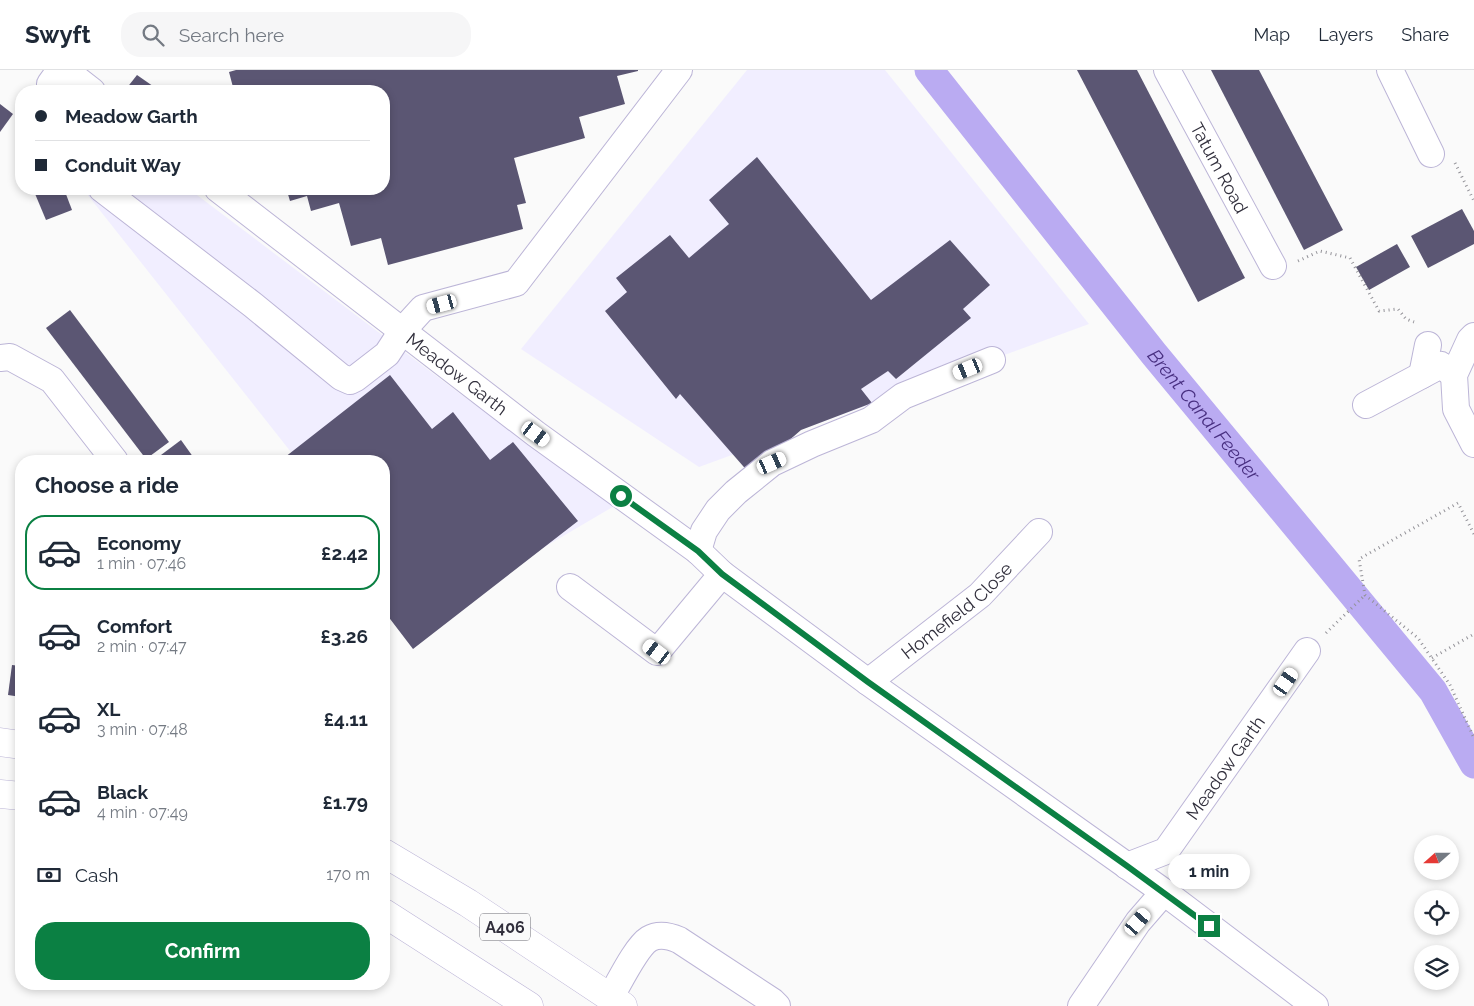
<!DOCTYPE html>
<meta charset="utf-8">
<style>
body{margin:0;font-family:Raleway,sans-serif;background:#f6f6f7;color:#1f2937;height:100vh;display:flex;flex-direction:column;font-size:19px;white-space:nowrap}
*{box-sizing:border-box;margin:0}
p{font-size:16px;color:#747a83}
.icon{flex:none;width:28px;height:28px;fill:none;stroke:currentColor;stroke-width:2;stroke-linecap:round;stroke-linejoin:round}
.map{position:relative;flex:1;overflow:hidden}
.details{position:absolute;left:15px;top:385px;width:375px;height:535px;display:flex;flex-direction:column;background:#fff;border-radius:20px;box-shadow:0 2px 8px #0003}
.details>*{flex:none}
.banner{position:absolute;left:15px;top:15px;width:375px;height:110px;border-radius:20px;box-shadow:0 2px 8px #0003;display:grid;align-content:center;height:110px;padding:0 20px;background:#fff}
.needle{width:32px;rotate:249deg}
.buttons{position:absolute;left:1414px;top:765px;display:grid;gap:10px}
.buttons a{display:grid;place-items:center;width:45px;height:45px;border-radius:50%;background:#fff;box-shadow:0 2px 8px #0003;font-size:25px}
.end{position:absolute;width:22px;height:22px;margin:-11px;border:6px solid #0b8043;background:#fff;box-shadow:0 0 0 2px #fff}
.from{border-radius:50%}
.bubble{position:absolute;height:35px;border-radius:18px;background:#fff;box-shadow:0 2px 8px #0003;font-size:16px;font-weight:700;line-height:35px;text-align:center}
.car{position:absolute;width:15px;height:30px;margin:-15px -8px;border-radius:6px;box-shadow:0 0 4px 1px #0007;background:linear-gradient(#fff 24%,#345 0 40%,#fff 0 76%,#345 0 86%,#fff 0)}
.banner b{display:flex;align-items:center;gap:18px;height:48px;font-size:19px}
.banner b+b{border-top:1px solid #e0e1e3}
.banner i{width:12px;height:12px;background:#1f2937}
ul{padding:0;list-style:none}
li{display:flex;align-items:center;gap:15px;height:75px;margin:0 10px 8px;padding:0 10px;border:2px solid transparent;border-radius:20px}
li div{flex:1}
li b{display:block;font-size:19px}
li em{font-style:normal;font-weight:700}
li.selected{border-color:#0b8043}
li>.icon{width:45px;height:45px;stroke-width:1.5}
h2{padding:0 20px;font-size:22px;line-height:60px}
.pay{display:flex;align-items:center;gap:12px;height:55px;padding:0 20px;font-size:19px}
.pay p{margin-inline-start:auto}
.cta{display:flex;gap:10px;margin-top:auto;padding:10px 20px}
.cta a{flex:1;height:58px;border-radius:20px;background:#0b8043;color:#fff;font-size:20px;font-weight:700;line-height:58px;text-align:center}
header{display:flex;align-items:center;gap:30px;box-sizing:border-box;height:70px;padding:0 25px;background:#fff;border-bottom:1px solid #e0e1e3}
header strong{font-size:24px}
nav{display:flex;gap:28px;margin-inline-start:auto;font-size:18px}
.search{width:350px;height:45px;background:#f6f6f7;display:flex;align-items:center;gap:12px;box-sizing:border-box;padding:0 18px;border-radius:20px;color:#747a83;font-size:19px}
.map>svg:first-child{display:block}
</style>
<header>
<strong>Swyft</strong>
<div class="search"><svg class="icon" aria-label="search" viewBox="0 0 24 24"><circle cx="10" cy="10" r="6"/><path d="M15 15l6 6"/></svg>Search here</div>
<nav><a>Map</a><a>Layers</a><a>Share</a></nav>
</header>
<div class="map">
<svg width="1474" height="936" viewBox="0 0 1474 936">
<rect width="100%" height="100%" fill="#fafafa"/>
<g fill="#f1eeff">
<path d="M 747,0 L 885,0 L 1089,254 L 699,397 L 521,279 Z"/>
<path d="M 83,119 L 189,119 L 459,323 L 616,435 L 422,549 L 384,500 L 384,391 L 298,391 Z"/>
</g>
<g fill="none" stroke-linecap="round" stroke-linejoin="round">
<path stroke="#baabf2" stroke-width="29" id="s1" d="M 929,0 L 1154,284 L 1433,621 L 1474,694"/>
</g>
<g fill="#5b5673">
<path d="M 236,0 L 638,0 L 638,1 L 617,6 L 625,34 L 579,47 L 585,68 L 514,88 L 526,133 L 517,135 L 523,159 L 388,195 L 381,168 L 351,176 L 339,133 L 311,141 L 307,126 L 290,131 L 287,121 L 278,124 L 276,119 L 384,119 L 384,21 L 234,21 L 229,2 Z"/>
<path d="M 1077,0 L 1137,0 L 1245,208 L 1198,232 Z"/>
<path d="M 1211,0 L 1259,0 L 1343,160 L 1304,180 Z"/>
<path d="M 137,5 L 160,21 L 129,21 L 126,19 Z"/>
<path d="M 0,34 L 13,44 L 0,62 Z"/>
<path d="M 757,87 L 871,230 L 950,170 L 990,215 L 963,239 L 971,248 L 896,309 L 888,301 L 861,319 L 872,333 L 801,360 L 750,404 L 680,324 L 676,329 L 605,241 L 627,222 L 616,208 L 670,165 L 689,188 L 729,154 L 709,130 Z"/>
<path d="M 33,119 L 64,119 L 72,140 L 46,150 Z"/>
<path d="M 1462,139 L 1474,161 L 1474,174 L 1428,198 L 1411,166 Z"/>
<path d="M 1397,174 L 1410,197 L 1369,220 L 1356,197 Z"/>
<path d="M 70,240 L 169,372 L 146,389 L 46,258 Z"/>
<path d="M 390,305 L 432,359 L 453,342 L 490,390 L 513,372 L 578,451 L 413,579 L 384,541 L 384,391 L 280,391 Z"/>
<path d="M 181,370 L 196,391 L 153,391 Z"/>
<path d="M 12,595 L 21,596 L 21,627 L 8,625 Z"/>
</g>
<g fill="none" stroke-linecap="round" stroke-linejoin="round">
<defs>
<g id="minor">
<path d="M 65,0 L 92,21"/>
<path id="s2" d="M 1167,0 L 1273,196"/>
<path d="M 1390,0 L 1431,84"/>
<path d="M 51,21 L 50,14 L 60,0"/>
<path d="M 102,119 L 253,235 L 341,307 L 350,311 L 356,308 L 387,284 L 402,261 L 423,238 L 516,213 L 679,0"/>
<path id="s3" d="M 218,119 L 536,364 L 698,481 L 722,504 L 868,612 L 1164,822 L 1315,936"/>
<path d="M 1474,266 L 1470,270 L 1454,305 L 1456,339 L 1474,374"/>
<path d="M 0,288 L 10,287 L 52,310 L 115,391"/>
<path d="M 1422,305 L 1428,275"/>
<path d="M 1366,335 L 1441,295 L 1454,305"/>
<path d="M 698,481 L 704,461 L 718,440 L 736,422 L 772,393 L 812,374 L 871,350 L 903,326 L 992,290"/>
<path d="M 570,517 L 657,582 L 722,504"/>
<path id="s4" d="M 868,612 L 980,525 L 1039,462"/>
<path id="s5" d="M 1127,796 L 1166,781 L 1307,581"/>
<path d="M 610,928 C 619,913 636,877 649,869 C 659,863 670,866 679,870 L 772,931 L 777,936"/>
<path d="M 1081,936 L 1138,852 L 1164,822"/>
</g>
<g id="highway">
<path d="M 0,672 L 21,675"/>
<path d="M 0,724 L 21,726"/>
<path d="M 384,783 L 468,833 L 623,936"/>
<path d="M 384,843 L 529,936"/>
</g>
</defs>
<use href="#minor" stroke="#bcb5d7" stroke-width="28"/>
<use href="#highway" stroke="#bcb5d7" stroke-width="29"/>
<g stroke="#939298" stroke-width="3" stroke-dasharray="1 4" stroke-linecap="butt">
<path d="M 1455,93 L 1474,131"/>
<path d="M 1298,191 L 1320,181 L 1350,188 L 1379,241 L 1398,239 L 1406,249 L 1414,252"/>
<path d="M 1474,464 L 1458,433 L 1359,489 L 1365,525 L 1418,568 L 1450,615 L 1474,668"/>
<path d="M 1326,563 L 1365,525"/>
<path d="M 1432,588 L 1474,564"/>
</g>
<use href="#minor" stroke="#fff" stroke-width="26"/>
<use href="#highway" stroke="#fff" stroke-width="28"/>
</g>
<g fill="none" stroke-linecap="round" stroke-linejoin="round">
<path stroke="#0b8043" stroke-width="6" d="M 621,426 L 698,481 L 722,504 L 868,612 L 1127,796 L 1209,856"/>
</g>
<g text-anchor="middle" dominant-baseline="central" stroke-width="5" stroke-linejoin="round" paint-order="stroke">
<rect fill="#fafafa" stroke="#6d6c75" stroke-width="1" x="480" y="843.5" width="50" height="27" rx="4"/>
<g font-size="16" font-weight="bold" fill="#312f3c">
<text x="505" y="857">A406</text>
</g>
<g font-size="18" fill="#312f3c" stroke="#fafafa">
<text stroke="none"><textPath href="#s2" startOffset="111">Tatum Road</textPath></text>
<text stroke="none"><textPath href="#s3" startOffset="302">Meadow Garth</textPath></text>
<text stroke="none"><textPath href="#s4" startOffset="114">Homefield Close</textPath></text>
<text stroke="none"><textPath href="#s5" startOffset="144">Meadow Garth</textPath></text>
</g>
<g font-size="19" font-style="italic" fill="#482f80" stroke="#fafafa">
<text stroke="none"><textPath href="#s1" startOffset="441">Brent Canal Feeder</textPath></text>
</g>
</g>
</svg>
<div class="buttons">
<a><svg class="needle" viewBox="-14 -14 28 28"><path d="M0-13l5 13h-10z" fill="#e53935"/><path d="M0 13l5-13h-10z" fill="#747a83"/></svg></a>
<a><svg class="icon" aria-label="locate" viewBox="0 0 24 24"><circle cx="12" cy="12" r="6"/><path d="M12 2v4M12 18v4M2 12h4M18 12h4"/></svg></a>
<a><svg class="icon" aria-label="layers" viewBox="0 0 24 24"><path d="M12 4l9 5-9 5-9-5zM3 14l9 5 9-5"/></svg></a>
</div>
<i class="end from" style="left:621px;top:426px"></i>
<i class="end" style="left:1209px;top:856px"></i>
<div class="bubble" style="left:1168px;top:784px;width:82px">1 min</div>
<i class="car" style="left:442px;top:234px;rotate:255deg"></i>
<i class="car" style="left:968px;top:299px;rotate:248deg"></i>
<i class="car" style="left:536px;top:364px;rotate:126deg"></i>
<i class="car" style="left:772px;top:393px;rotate:66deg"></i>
<i class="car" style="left:657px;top:582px;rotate:307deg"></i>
<i class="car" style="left:1286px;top:612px;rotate:35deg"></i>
<i class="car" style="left:1138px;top:852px;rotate:41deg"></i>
<div class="banner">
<b><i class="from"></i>Meadow Garth</b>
<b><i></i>Conduit Way</b>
</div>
<section class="details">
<h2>Choose a ride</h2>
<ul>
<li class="selected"><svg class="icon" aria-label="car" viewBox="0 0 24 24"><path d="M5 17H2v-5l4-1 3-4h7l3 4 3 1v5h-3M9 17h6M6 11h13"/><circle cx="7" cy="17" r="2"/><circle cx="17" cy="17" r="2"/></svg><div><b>Economy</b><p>1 min · 07:46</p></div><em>£2.42</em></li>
<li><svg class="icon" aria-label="car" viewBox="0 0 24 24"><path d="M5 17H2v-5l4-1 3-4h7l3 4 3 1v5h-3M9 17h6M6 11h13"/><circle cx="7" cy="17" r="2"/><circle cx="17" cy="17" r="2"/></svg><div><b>Comfort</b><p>2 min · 07:47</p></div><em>£3.26</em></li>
<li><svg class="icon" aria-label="car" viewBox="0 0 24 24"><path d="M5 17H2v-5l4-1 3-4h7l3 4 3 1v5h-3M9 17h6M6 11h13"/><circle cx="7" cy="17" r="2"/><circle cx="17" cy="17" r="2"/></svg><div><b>XL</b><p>3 min · 07:48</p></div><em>£4.11</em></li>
<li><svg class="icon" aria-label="car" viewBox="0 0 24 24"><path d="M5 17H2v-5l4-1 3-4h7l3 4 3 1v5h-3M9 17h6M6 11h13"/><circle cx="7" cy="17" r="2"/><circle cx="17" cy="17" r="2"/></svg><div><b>Black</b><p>4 min · 07:49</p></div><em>£1.79</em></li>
</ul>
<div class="pay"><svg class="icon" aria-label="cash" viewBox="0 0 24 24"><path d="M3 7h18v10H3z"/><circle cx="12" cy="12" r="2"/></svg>Cash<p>170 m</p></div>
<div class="cta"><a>Confirm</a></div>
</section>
</div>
